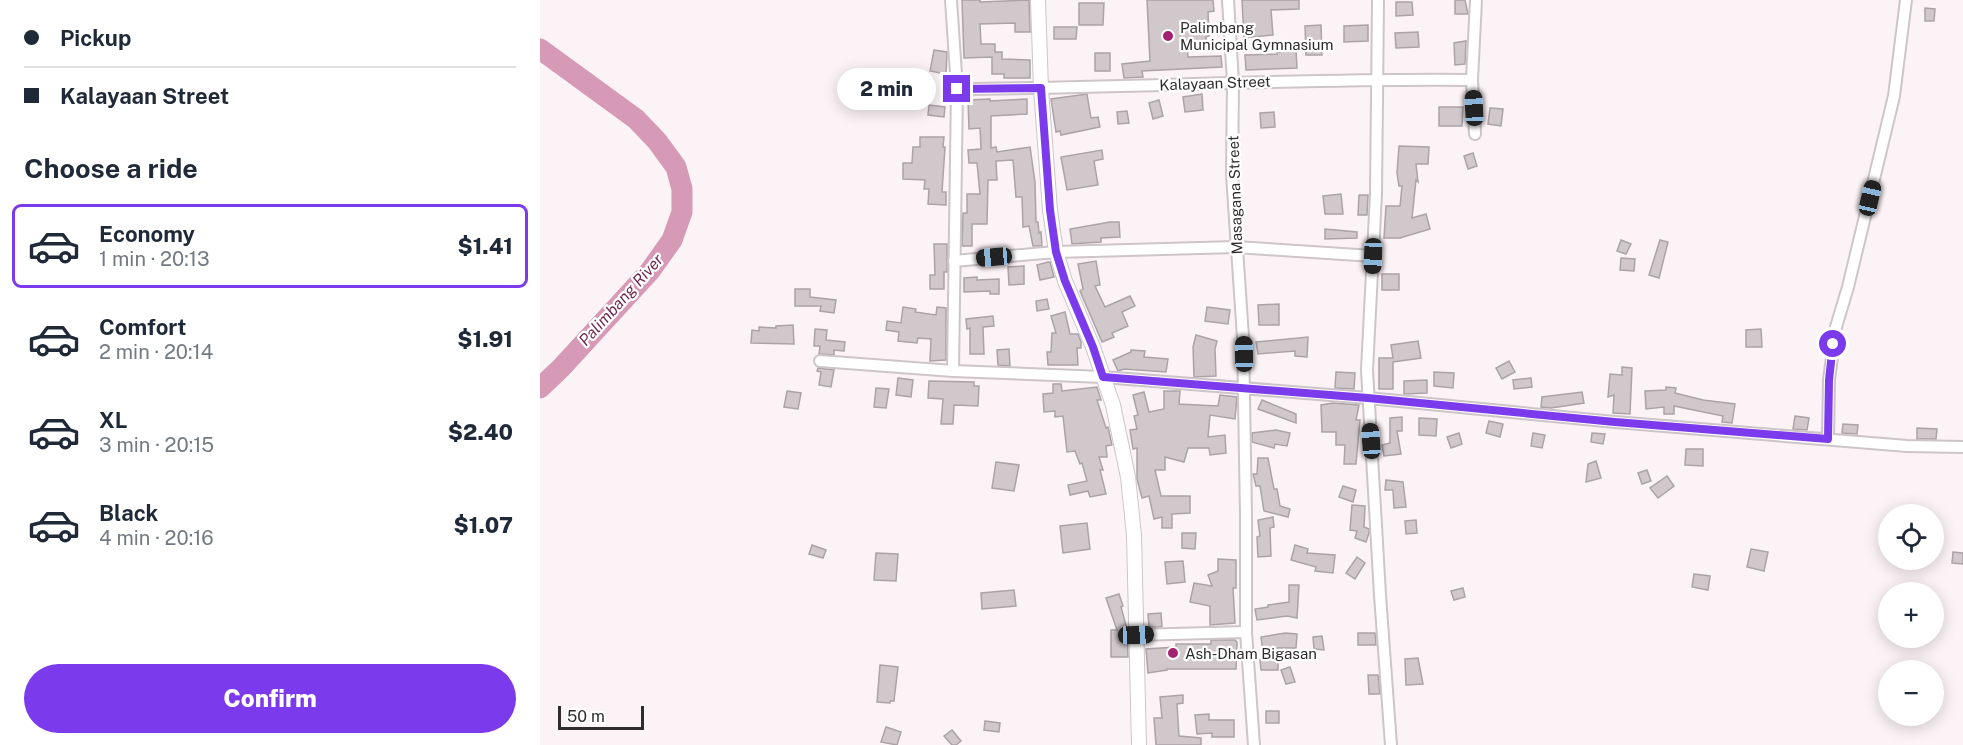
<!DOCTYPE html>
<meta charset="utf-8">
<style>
body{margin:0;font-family:"Public Sans",sans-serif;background:#f2f2f3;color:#1f2937;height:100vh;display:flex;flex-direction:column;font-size:22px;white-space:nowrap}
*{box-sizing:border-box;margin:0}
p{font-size:20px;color:#747a83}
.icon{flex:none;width:33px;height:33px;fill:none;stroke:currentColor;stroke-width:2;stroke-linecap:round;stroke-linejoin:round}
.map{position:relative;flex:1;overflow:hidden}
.side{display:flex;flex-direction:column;background:#fff;width:540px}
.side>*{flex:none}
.banner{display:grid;align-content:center;height:132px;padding:0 24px;background:#fff}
.tools{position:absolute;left:1338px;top:504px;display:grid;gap:12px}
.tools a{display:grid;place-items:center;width:66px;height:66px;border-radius:50%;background:#fff;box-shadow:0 3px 15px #0003;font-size:30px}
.scale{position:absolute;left:18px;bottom:15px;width:86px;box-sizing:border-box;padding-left:6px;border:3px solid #2f2c2e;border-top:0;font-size:16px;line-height:21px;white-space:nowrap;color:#2f2c2e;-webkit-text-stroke:4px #fff;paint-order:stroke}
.end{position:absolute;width:27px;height:27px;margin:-14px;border:8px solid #7c3aed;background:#fff;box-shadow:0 0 0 3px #fff}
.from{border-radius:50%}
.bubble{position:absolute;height:42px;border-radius:21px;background:#fff;box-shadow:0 3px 15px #0003;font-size:20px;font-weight:800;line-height:42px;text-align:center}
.car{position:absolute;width:18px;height:36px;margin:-18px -9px;border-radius:8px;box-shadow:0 0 4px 2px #0007;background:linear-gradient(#222 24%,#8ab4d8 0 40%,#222 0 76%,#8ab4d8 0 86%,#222 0)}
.banner b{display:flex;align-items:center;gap:21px;height:57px;font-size:22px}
.banner b+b{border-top:2px solid #e0e1e3}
.banner i{width:15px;height:15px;background:#1f2937}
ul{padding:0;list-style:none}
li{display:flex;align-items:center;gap:18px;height:84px;margin:0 12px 9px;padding:0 12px;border:3px solid transparent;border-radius:9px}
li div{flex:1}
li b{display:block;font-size:22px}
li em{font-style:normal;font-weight:800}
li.selected{border-color:#7c3aed}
li>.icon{width:54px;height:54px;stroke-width:1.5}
h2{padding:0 24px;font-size:27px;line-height:72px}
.action{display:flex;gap:12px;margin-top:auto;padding:12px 24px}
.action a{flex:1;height:69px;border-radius:36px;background:#7c3aed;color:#fff;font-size:24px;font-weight:800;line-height:69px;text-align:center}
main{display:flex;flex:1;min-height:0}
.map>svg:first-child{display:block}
</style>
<main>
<section class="side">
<div class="banner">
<b><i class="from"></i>Pickup</b>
<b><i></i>Kalayaan Street</b>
</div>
<h2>Choose a ride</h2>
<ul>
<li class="selected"><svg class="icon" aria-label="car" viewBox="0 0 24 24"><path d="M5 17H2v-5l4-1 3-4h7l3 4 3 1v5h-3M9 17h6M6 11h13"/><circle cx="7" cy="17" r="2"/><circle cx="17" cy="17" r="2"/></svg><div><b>Economy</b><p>1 min · 20:13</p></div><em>$1.41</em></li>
<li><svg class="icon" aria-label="car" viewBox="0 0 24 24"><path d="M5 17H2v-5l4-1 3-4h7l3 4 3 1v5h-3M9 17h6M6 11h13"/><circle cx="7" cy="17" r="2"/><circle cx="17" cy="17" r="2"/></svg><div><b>Comfort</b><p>2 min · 20:14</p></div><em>$1.91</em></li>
<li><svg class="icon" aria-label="car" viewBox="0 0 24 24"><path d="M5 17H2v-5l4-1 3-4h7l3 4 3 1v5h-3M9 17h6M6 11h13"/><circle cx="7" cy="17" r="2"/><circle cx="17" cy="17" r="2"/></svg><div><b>XL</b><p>3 min · 20:15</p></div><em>$2.40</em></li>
<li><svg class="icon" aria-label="car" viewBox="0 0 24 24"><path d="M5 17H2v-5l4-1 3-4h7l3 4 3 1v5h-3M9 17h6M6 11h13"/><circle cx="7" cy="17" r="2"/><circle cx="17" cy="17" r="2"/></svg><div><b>Black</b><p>4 min · 20:16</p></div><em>$1.07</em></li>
</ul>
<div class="action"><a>Confirm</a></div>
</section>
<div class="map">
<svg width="1423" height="745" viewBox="0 0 1423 745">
<rect width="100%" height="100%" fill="#fcf3f7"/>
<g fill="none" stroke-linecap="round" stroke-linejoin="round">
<path stroke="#d699b6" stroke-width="21" d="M 0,49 L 96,119 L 117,141 L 136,167 L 142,189 L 142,212 L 132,240 L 110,271 L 21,368 L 0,388"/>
</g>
<g fill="#d1c8cc" stroke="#aba3a7" stroke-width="1.5">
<path d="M 422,0 L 440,0 L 440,2 L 489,0 L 490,32 L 475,32 L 475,23 L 440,24 L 441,44 L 455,44 L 455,52 L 462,52 L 462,59 L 490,60 L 490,78 L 464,78 L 464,74 L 452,74 L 452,57 L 424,58 Z"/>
<path d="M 607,0 L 673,0 L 674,11 L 668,12 L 669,36 L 666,37 L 666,42 L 647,44 L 648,57 L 681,56 L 682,67 L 602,71 L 603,77 L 584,78 L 582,64 L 610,61 Z"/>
<path d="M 702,0 L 759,0 L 759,9 L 731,10 L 733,35 L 704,38 Z"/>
<path d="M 915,0 L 925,0 L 928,14 L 915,14 Z"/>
<path d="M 856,2 L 872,2 L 873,15 L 856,16 Z"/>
<path d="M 539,3 L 564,3 L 563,25 L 539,25 Z"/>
<path d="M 1385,8 L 1395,9 L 1394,21 L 1385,21 Z"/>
<path d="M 781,25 L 782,55 L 766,55 L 765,26 Z"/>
<path d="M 828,25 L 828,41 L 804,42 L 804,26 Z"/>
<path d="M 514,27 L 537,27 L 536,39 L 514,39 Z"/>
<path d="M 878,32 L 879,47 L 856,48 L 855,33 Z"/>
<path d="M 926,41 L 925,64 L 915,65 L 914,43 Z"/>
<path d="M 394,50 L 407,52 L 406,74 L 390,71 Z"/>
<path d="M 756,50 L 757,68 L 706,70 L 705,55 L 737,54 L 737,52 Z"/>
<rect x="555" y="53" width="15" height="18"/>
<path d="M 547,94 L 551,118 L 558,117 L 560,127 L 521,135 L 520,131 L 516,132 L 511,99 Z"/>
<path d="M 662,94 L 663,110 L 645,112 L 643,97 Z"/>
<path d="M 450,99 L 450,101 L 487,99 L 487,114 L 451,116 L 451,148 L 456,147 L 457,152 L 490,147 L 495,182 L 496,222 L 498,222 L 499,233 L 501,232 L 502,246 L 493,246 L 489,226 L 483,227 L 482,197 L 476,197 L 473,160 L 456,161 L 457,180 L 448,180 L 447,224 L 432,224 L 432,246 L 422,246 L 423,213 L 427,213 L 427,194 L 440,194 L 437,163 L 429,163 L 428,150 L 441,149 L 440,128 L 429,129 L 428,100 Z"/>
<path d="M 619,100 L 623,116 L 613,119 L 609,103 Z"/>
<path d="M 389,105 L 405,107 L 404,117 L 388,115 Z"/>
<path d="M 899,107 L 923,107 L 922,126 L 899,126 Z"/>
<path d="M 950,108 L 963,109 L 961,126 L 948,124 Z"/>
<path d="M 587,111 L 589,123 L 578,124 L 577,112 Z"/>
<path d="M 734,112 L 735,127 L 721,128 L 720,113 Z"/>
<path d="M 380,137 L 404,137 L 403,147 L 405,147 L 402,192 L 406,192 L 406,205 L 388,204 L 389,189 L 384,189 L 385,180 L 363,179 L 363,163 L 372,163 L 373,147 L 380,147 Z"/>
<path d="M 859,146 L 889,147 L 888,164 L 876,164 L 878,182 L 876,180 L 872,218 L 886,214 L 890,229 L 860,238 L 844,238 L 846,206 L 860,206 L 862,186 L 859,186 L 857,173 Z"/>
<path d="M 562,150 L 563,159 L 554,161 L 558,185 L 527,190 L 521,157 Z"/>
<path d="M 933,153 L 937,166 L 928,169 L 924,156 Z"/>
<path d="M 801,194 L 803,214 L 785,214 L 783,196 Z"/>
<path d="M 819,195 L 828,195 L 827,215 L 818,215 Z"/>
<path d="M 570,222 L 579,222 L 580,237 L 561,238 L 561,242 L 532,244 L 530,229 Z"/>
<path d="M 785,229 L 817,232 L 817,238 L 785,239 Z"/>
<path d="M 1081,240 L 1091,244 L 1086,254 L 1077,251 Z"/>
<path d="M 1120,240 L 1128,242 L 1119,278 L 1109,275 Z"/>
<path d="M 394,244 L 407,244 L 407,272 L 404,272 L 404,289 L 390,289 L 390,275 L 395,275 Z"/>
<path d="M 1081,258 L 1095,259 L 1094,271 L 1080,270 Z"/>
<path d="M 556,261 L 560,285 L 555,286 L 565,307 L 590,296 L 595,306 L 582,312 L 588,326 L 572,333 L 574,337 L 562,342 L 540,291 L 543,289 L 538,264 Z"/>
<path d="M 508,262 L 510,262 L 514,277 L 500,280 L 497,265 Z"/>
<path d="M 484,266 L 484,284 L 469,285 L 468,267 Z"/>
<rect x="842" y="274" width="17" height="16"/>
<path d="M 437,277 L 437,280 L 459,279 L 459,294 L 450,294 L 450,291 L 424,292 L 424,278 Z"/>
<path d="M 255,289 L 270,289 L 270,297 L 296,300 L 294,313 L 280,311 L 281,306 L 255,306 Z"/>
<path d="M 507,299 L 509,309 L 497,311 L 496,301 Z"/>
<path d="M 739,304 L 739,325 L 719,325 L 718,305 Z"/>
<path d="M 363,307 L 376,309 L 375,312 L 396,315 L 397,307 L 406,308 L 406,360 L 390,361 L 391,339 L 378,338 L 377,343 L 358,341 L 359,332 L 346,330 L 347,321 L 361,323 Z"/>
<path d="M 667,307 L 690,310 L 688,324 L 665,321 Z"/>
<path d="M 525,312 L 530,334 L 538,334 L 541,342 L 541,348 L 537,348 L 538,365 L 508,365 L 507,352 L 511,352 L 512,333 L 516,333 L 511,316 Z"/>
<path d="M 453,316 L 454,326 L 443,327 L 444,354 L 430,354 L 430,328 L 427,329 L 426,319 Z"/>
<path d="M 253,325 L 254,344 L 211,343 L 212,330 L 219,331 L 219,327 L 236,328 L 236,326 Z"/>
<path d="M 275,329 L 287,330 L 286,340 L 305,342 L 304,351 L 294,350 L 294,355 L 279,354 L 280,346 L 274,346 Z"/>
<path d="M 1221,329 L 1222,347 L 1206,347 L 1206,330 Z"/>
<path d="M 656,335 L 677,341 L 675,349 L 676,376 L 654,377 L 653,347 Z"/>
<path d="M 768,337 L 767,357 L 755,356 L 755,351 L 718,354 L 716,342 Z"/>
<path d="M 878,341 L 881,358 L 853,362 L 853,389 L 839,389 L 839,358 L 853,358 L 851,345 Z"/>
<path d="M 469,349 L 470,366 L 458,365 L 457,350 Z"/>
<path d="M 591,350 L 605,351 L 604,357 L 628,359 L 626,372 L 584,369 L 578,371 L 573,360 L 591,352 Z"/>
<path d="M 969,361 L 975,372 L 962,379 L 956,368 Z"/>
<path d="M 1082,367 L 1092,368 L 1090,414 L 1073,413 L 1074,395 L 1068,397 L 1070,374 L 1082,375 Z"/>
<path d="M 278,368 L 294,370 L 291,387 L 279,385 L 281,372 L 277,371 Z"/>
<path d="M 796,372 L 815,373 L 814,389 L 795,388 Z"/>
<path d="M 894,372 L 914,373 L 913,388 L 894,386 Z"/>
<path d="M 358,378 L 373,380 L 371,397 L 356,395 Z"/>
<path d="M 991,378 L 992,387 L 974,389 L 973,380 Z"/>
<path d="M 887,380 L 887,393 L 864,394 L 864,381 Z"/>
<path d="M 389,381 L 434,382 L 434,386 L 439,386 L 438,406 L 414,405 L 413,424 L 401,424 L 403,399 L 388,398 Z"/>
<path d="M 513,384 L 521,384 L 522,391 L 557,387 L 561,400 L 557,400 L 566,428 L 568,427 L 572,445 L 566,446 L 567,457 L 559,457 L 563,470 L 560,470 L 566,494 L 550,497 L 548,491 L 530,495 L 528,485 L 547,481 L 542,463 L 540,464 L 535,451 L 527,452 L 523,416 L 515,417 L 515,411 L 504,412 L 503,394 L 513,393 Z"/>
<path d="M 1126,387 L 1136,388 L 1135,393 L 1163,400 L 1195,404 L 1192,423 L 1182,422 L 1183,416 L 1134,406 L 1134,414 L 1124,414 L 1124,407 L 1106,409 L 1105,391 L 1126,390 Z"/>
<path d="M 336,388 L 349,389 L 346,408 L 334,407 Z"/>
<path d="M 247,391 L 261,393 L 258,409 L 244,407 Z"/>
<path d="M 624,391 L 640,391 L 639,404 L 678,406 L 680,395 L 697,397 L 695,419 L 670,415 L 668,437 L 685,435 L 686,453 L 670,455 L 669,448 L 648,448 L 644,462 L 625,457 L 625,470 L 615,470 L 621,496 L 650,496 L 650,513 L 632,514 L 632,528 L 622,528 L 622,517 L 614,519 L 609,496 L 602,498 L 597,479 L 597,448 L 593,449 L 590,430 L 597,429 L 594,416 L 598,415 L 593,395 L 604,392 L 609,412 L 624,409 Z"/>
<path d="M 1042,392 L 1044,403 L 1011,408 L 1001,407 L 1002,397 Z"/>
<path d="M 722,400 L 756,414 L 756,423 L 718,409 Z"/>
<path d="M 793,403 L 819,405 L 816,420 L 820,420 L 816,464 L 804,464 L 805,445 L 796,445 L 796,432 L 782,432 L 781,405 Z"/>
<path d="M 1255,416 L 1269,418 L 1267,430 L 1253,429 Z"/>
<path d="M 862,417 L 862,431 L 857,431 L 861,454 L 844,456 L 842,445 L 850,443 L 850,418 Z"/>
<path d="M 879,418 L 897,419 L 896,436 L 879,435 Z"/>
<path d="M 949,421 L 963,424 L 960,437 L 946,433 Z"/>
<path d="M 1303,424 L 1318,425 L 1317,434 L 1302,433 Z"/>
<path d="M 1377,428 L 1397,429 L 1396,439 L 1377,439 Z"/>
<path d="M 736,430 L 750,433 L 747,446 L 735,444 L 734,448 L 712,442 L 712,433 Z"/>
<path d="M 919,433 L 922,444 L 911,448 L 907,437 Z"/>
<path d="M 993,433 L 1005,435 L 1002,448 L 991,446 Z"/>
<path d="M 1052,433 L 1065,434 L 1063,444 L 1051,442 Z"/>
<path d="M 1146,449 L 1163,449 L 1163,466 L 1145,465 Z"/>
<path d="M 718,458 L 728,458 L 734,489 L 737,489 L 740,506 L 750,509 L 748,517 L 724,511 L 720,486 L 716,486 L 713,474 L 717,474 Z"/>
<path d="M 1056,461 L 1061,478 L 1046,482 L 1048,464 Z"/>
<path d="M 456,462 L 479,465 L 474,491 L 452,488 Z"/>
<path d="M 1107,470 L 1111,481 L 1102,484 L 1098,473 Z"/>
<path d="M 1127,476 L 1134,486 L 1118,498 L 1110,488 Z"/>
<path d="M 846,480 L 863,482 L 866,507 L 854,508 L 853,490 L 845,490 Z"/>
<path d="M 803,486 L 816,490 L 813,502 L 799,497 Z"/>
<path d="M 812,505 L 825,506 L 824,527 L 829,529 L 829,533 L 826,542 L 815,538 L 817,531 L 810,530 Z"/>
<path d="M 733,517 L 734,527 L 730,528 L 731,556 L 718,557 L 717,537 L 720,536 L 718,520 Z"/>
<path d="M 876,520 L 877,533 L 866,534 L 865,521 Z"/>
<path d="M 547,523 L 550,549 L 523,553 L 520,526 Z"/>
<path d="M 642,533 L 656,533 L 655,549 L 642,548 Z"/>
<path d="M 272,545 L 286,550 L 283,558 L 269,554 Z"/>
<path d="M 755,545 L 768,549 L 767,553 L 795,555 L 793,573 L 775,571 L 776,567 L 751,560 Z"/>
<path d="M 1211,549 L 1228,552 L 1224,571 L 1207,567 Z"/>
<path d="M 1413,552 L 1423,553 L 1423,564 L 1412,563 Z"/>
<path d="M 336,553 L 358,554 L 356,581 L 334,580 Z"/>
<path d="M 817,557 L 825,563 L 815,579 L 806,573 Z"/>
<path d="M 678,559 L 696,560 L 696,588 L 693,588 L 695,623 L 670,625 L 670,606 L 650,602 L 654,583 L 672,586 L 668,575 L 678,571 Z"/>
<path d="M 643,561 L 645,582 L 627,584 L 625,562 Z"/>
<path d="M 1154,574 L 1170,576 L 1168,590 L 1152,587 Z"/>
<path d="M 749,585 L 759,585 L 757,618 L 747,616 L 717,620 L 715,609 L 728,607 L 728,605 L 749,602 Z"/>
<path d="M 923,588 L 925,597 L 914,600 L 911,591 Z"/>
<path d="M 474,590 L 476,606 L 442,609 L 441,593 Z"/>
<path d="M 579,594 L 583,606 L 581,607 L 587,629 L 588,657 L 571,657 L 571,630 L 577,630 L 566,598 Z"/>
<path d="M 621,613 L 622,627 L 609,627 L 608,614 Z"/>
<path d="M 745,633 L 757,634 L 756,648 L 738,648 L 738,670 L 721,670 L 720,660 L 724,660 L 721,637 Z"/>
<path d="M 818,633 L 835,633 L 836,645 L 818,645 Z"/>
<path d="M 782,636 L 784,650 L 774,649 L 773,637 Z"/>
<path d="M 671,640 L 695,640 L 697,642 L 696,669 L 627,669 L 627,670 L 608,673 L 606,649 L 636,647 L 636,644 L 671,644 Z"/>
<path d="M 878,658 L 883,684 L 866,685 L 865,659 Z"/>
<path d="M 340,665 L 358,667 L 354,701 L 350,701 L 350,703 L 337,702 Z"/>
<path d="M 750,667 L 755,682 L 746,684 L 741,670 Z"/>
<path d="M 828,675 L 838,675 L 840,694 L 829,694 Z"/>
<path d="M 643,695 L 643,703 L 637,704 L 639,736 L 661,738 L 661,745 L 616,745 L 614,718 L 622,718 L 620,697 Z"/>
<rect x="726" y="711" width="13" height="12"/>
<path d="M 669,714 L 669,720 L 694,720 L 694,737 L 672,737 L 672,733 L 657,734 L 655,715 Z"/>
<path d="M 445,721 L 460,723 L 459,732 L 444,730 Z"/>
<path d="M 346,727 L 361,732 L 357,745 L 341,742 Z"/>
<path d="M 412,730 L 421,741 L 416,745 L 412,745 L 404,736 Z"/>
</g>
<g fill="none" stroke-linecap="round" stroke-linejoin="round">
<defs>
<g id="minor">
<path d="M 411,0 L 417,89 L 413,371"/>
<path d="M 688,0 L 693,82 L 692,175 L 703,337 L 706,516 L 706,632 L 714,745"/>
<path d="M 838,0 L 836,194 L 827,370 L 840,595 L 851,745"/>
<path d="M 417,89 C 589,88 761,78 932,80"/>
<path d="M 935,134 L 932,80 L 936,0"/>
<path d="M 414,261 L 516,252 L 696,247 L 833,256"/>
<path d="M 280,361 L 413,371 L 563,377 L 828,398 L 1075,422 L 1367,446 L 1423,447"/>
<path d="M 1288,439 L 1289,380 L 1296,327 L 1308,287 L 1354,96 L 1366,0"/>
<path d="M 596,635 L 706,632"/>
</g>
<path id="tertiary" d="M 498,0 L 501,89 L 510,210 L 516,252 L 525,281 L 553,347 L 573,405 L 588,477 L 594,535 L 599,745"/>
</defs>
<use href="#minor" stroke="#cec5c9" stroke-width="14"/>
<use href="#tertiary" stroke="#cec5c9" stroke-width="16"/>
<use href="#minor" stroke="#fff" stroke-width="10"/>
<use href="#tertiary" stroke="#fff" stroke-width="14"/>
</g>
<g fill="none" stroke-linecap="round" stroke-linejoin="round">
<path stroke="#7c3aed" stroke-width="8" d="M 417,89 L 501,88 L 510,210 L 516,252 L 525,281 L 553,347 L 563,377 L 828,398 L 1075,422 L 1288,439 L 1289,380 L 1293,344"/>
</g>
<g fill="#a32170" stroke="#fff" stroke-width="2">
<circle cx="628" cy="36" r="6"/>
<circle cx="633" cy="653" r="6"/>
</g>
<g text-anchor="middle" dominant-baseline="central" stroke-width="4.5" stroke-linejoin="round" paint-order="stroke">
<g font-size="15" fill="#2f2c2e" stroke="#fff" text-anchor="start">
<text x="640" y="27">Palimbang<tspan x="640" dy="17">Municipal Gymnasium</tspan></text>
<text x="645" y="653">Ash-Dham Bigasan</text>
</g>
<g font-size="15" fill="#2f2c2e" stroke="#fff">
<text transform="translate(675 83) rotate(-2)">Kalayaan Street</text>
<text transform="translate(695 195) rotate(-92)">Masagana Street</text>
</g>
<g font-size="16" font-style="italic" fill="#702750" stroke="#fff">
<text transform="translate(81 300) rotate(-48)">Palimbang River</text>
</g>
</g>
</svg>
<div class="tools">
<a><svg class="icon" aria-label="locate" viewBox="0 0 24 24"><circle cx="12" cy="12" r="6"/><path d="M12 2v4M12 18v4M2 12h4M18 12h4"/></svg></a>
<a>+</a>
<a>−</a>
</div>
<div class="scale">50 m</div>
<i class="end from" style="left:1293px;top:344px"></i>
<i class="end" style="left:417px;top:89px"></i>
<div class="bubble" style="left:297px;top:68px;width:99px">2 min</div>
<i class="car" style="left:934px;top:108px;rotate:357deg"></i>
<i class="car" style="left:1330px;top:198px;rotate:13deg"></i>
<i class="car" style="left:833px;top:256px;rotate:182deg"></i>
<i class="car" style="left:454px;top:257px;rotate:265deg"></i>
<i class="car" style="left:704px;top:354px;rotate:359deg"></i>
<i class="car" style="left:831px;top:441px;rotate:356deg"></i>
<i class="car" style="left:596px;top:635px;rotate:88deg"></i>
</div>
</main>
